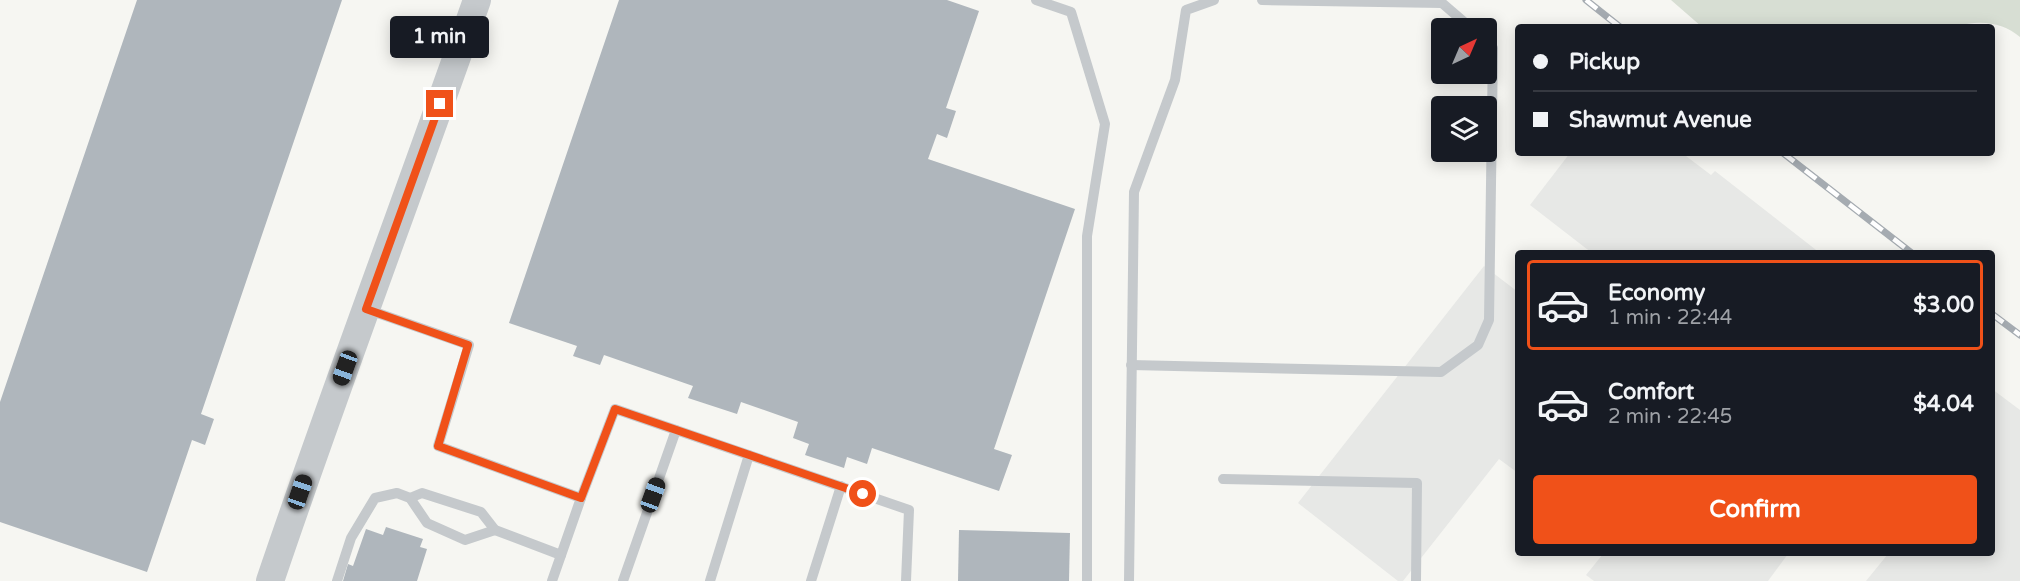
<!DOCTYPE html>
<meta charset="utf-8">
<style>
body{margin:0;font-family:"Varela Round",sans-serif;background:#20242c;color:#f1f3f6;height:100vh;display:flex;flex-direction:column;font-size:22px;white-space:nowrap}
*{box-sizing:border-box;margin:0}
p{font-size:20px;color:#9ea1a6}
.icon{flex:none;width:33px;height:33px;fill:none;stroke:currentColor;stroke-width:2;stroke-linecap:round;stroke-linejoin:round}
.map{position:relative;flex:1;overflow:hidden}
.panel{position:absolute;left:1515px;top:250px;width:480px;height:306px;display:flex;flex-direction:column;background:#171b24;border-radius:6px;box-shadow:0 3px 15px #0003}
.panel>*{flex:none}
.hud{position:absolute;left:1515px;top:24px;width:480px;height:132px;border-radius:6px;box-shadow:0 3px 15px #0003;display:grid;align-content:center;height:132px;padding:0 18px;background:#171b24}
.needle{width:39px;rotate:44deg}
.controls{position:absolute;left:1431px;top:18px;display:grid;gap:12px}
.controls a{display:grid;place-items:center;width:66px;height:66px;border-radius:6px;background:#171b24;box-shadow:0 3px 15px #0003;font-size:30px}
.end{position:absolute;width:27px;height:27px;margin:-14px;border:8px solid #f05119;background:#fff;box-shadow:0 0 0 3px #fff}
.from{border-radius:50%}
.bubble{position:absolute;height:42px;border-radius:6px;background:#171b24;box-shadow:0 3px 15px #0003;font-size:20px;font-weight:700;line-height:42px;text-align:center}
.car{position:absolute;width:18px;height:36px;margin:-18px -9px;border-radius:8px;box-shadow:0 0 4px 2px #0007;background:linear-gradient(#222 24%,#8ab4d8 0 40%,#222 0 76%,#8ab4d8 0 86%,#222 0)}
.hud b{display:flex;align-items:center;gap:21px;height:57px;font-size:22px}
.hud b+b{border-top:2px solid #363941}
.hud i{width:15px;height:15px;background:#f1f3f6}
ul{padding:10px 0 0;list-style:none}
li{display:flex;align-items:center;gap:18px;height:90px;margin:0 12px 9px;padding:0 6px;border:3px solid transparent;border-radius:6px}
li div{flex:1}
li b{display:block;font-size:22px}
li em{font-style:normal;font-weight:700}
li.active{border-color:#f05119}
li>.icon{width:54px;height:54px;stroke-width:1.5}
.primary-button{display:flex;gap:12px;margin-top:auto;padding:12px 18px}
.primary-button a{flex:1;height:69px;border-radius:6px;background:#f05119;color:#fff;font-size:24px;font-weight:700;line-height:69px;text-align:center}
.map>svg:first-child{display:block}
</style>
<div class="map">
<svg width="2020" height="581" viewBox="0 0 2020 581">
<rect width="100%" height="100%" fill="#f6f6f2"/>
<g fill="#e7e8e6">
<path d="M 1570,153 L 1682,153 L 1711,175 L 1715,171 L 1820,253 L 1592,253 L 1530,205 Z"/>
<path d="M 1484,266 L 1518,292 L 1518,473 L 1499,459 L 1403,581 L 1398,581 L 1298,503 Z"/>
<path d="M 1992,389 L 2020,410 L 2020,581 L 1866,581 L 1888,554 L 1992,554 Z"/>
<path d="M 1603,554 L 1788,554 L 1768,581 L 1594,581 L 1586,575 Z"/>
</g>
<path fill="#d7ded3" d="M 1671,0 L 2020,0 L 2020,37 C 2003,22 1978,19 1956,27 L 1702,27 Z"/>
<g fill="#afb6bc">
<path d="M 137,0 L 342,0 L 201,414 L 214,419 L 205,445 L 192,440 L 147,572 L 0,522 L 0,402 Z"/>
<path d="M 619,0 L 947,0 L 979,11 L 946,108 L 956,111 L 947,138 L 937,134 L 928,159 L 1075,209 L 994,449 L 1012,455 L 999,491 L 872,448 L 867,464 L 847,457 L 844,468 L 805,455 L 809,444 L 793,438 L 798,422 L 741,402 L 737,414 L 688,398 L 693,386 L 604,355 L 600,365 L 573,356 L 577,346 L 509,323 Z"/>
<path d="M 386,527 L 423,539 L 420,547 L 427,549 L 417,581 L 343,581 L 348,564 L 353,566 L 366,529 L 383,535 Z"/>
<path d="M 959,530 L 1070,533 L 1069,581 L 958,581 Z"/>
</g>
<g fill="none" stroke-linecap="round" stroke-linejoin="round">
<g stroke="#c5c9cc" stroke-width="10">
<path d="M 1036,0 L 1071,12 L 1105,124 L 1087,236 L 1087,581"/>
<path d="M 1262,0 L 1442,3 L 1471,28"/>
<path d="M 366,309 L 469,345 L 438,446 L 581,498 L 552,581"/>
<path d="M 1131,365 L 1441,372 L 1478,345 L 1489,320 L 1493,48 L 1486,42"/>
<path d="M 1223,479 L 1417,483 L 1416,581"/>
<path d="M 410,498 L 422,493 L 481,512 L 495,530 L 561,555"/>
<path d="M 581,498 L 615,409 L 909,510 L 906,581"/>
<path d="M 337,581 L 351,538 L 375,498 L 397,493 L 410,498 L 427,523 L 465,540 L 495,530"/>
<path d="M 623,581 L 676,430"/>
<path d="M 710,581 L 749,455"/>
<path d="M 811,581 L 841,486"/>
<path d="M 1129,581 L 1134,192 L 1175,80 L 1186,10 L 1214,0"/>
</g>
<path stroke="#c5c9cc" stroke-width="28" d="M 270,581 C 336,386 409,194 477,0"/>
<defs>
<g id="rail">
<path d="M 1586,0 L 1620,27"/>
<path d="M 1783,153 L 1913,254"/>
<path d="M 1992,314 L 2020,335"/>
</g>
</defs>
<use href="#rail" stroke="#a5abb1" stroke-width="7"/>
<use href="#rail" stroke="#fff" stroke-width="4.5" stroke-dasharray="14" stroke-linecap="butt"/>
</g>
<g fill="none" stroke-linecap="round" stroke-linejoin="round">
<path stroke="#f05119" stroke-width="8" d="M 440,104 L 366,309 L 468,345 L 438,446 L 581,498 L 615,409 L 863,494"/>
</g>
</svg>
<div class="controls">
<a><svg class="needle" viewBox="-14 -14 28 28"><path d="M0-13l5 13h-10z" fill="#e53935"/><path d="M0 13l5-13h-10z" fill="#9ea1a6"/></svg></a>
<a><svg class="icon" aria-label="layers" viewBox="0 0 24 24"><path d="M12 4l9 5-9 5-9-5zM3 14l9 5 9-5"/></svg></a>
</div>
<i class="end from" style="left:863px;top:494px"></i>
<i class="end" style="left:440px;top:104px"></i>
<div class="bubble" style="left:390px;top:16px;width:99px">1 min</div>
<i class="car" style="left:345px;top:368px;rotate:200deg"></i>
<i class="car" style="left:300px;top:492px;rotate:19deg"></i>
<i class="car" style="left:653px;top:495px;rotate:20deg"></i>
<div class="hud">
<b><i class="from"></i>Pickup</b>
<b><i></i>Shawmut Avenue</b>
</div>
<section class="panel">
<ul>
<li class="active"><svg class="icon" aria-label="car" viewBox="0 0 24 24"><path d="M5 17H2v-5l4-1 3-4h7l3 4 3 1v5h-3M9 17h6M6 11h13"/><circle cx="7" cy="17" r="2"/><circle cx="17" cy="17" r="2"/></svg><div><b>Economy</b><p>1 min · 22:44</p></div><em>$3.00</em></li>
<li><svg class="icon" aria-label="car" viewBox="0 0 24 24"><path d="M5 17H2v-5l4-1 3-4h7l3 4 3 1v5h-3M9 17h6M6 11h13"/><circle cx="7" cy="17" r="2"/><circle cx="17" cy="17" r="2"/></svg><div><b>Comfort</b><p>2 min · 22:45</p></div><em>$4.04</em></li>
</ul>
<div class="primary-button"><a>Confirm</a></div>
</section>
</div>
